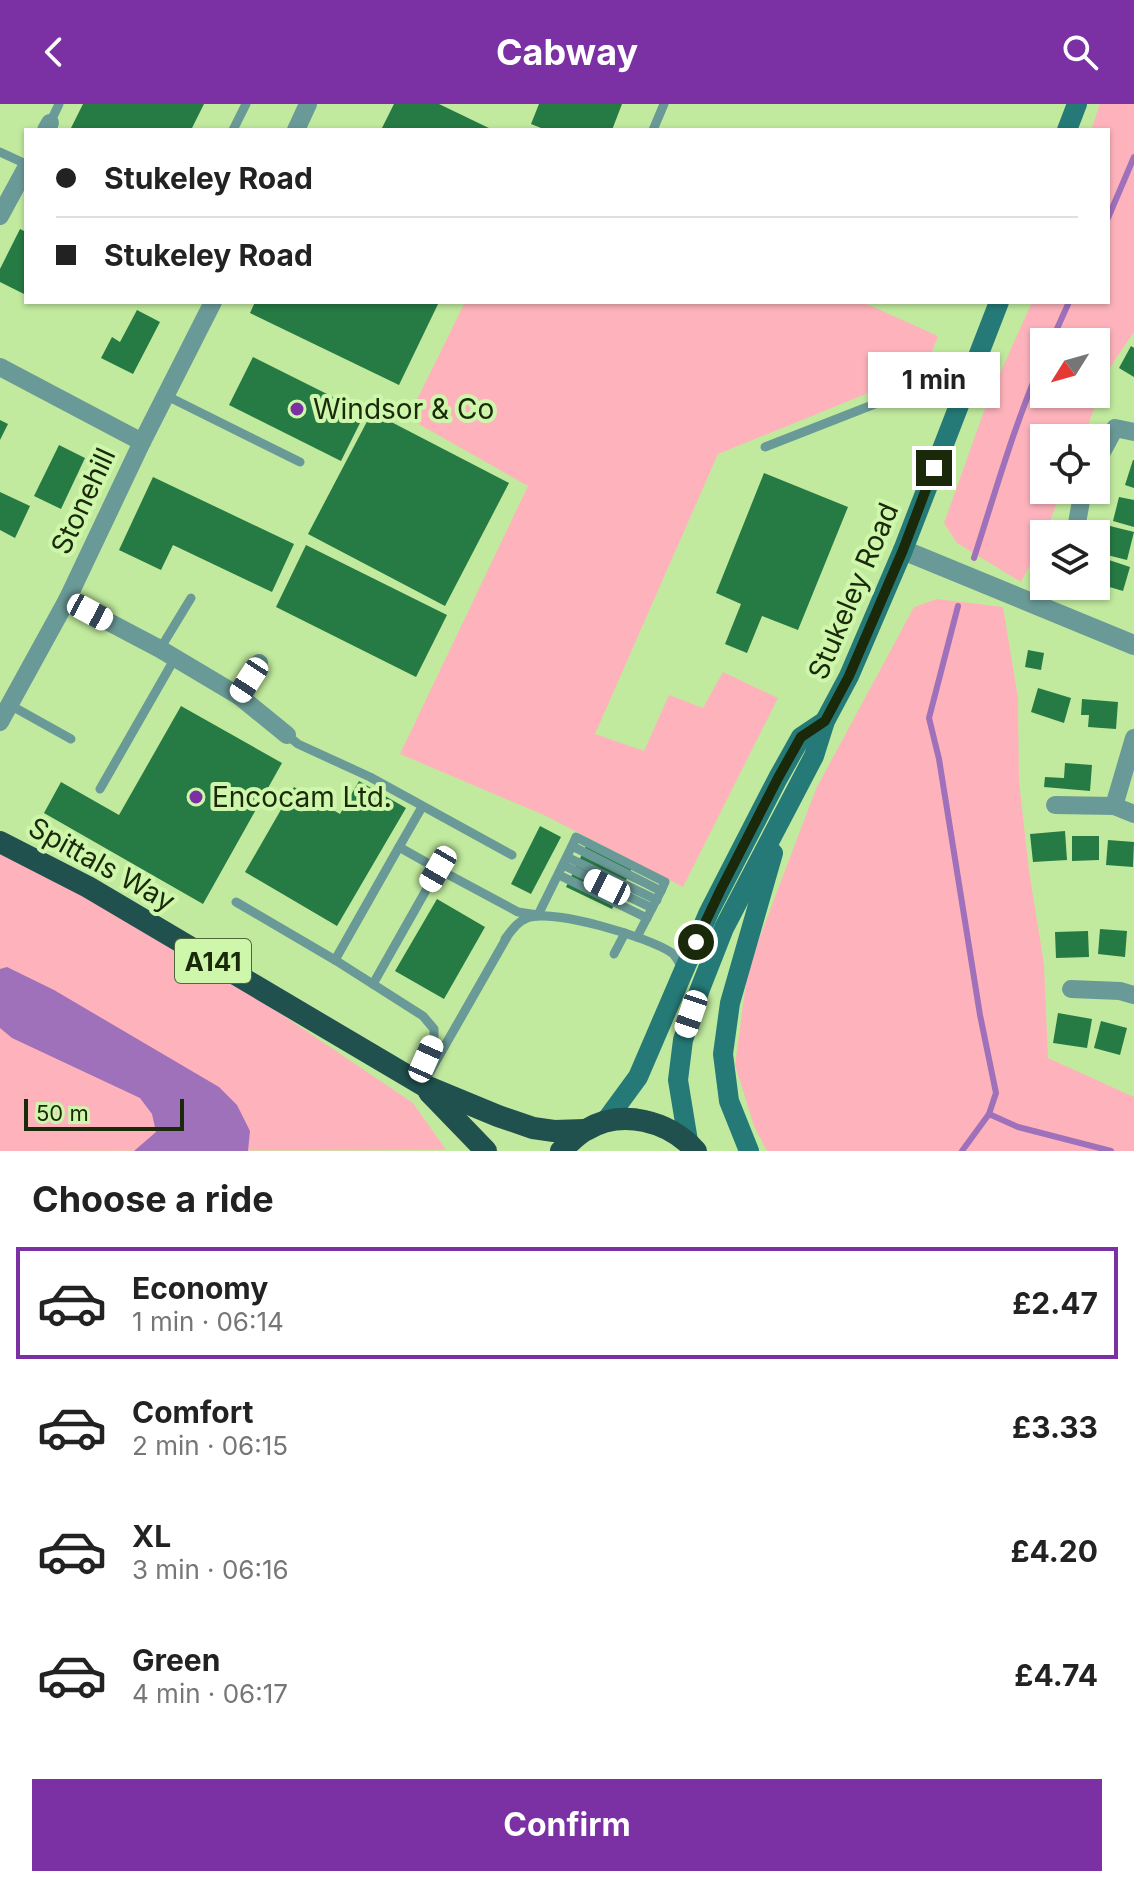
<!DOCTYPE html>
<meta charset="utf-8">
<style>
body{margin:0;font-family:Inter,sans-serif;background:#f6f6f6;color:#222;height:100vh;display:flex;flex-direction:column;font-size:30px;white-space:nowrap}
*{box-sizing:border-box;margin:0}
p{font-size:26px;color:#767676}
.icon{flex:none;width:44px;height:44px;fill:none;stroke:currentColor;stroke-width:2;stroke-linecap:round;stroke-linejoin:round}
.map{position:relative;height:1047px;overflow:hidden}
.drawer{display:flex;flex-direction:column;background:#fff;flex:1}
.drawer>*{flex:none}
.guide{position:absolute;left:24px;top:24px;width:1086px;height:176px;border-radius:0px;box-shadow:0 2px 6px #0004;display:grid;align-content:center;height:176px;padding:0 32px;background:#fff}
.needle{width:52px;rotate:233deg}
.tools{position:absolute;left:1030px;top:224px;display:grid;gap:16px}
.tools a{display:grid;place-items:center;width:80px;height:80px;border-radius:0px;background:#fff;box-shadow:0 2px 6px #0004;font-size:40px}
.scale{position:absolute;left:24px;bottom:20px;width:160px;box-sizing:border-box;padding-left:8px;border:4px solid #1a290a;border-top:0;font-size:22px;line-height:28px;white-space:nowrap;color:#1a290a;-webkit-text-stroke:6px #cef7ab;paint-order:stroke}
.end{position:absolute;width:36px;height:36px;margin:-18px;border:10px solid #1a290a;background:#fff;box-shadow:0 0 0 4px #fff}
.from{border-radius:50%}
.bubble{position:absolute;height:56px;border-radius:0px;background:#fff;box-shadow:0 2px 6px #0004;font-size:26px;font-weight:700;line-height:56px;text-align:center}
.car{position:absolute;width:24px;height:48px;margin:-24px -12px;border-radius:10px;box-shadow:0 0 6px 2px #0007;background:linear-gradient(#fff 24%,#345 0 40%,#fff 0 76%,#345 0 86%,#fff 0)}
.guide b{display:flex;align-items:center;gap:28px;height:76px;font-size:30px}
.guide b+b{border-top:2px solid #e0e0e0}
.guide i{width:20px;height:20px;background:#222}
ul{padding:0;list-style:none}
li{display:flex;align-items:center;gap:24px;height:112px;margin:0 16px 12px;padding:0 16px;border:4px solid transparent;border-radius:0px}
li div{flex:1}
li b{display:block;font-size:30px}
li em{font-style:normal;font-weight:700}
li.current{border-color:#7b31a3}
li>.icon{width:72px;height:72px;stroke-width:1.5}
h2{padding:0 32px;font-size:36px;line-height:96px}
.action{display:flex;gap:16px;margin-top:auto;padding:16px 32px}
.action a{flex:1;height:92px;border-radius:0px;background:#7b31a3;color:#fff;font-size:32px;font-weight:700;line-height:92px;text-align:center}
header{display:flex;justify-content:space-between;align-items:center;height:104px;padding:0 32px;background:#7b31a3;color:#fff;font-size:36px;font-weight:700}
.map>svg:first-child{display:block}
</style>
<header><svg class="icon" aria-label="back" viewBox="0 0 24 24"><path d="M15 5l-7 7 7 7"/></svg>Cabway<svg class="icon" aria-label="search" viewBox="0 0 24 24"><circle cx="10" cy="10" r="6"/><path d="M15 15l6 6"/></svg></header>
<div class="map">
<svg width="1134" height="1047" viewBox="0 0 1134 1047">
<rect width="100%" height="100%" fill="#c1ea9e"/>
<g fill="#feb3bc">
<path d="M 1100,0 L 1134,0 L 1134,228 L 1096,284 L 1096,238 L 1044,238 L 1044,290 L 1096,290 L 1098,294 L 1083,334 L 1044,334 L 1044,386 L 1062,386 L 1042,438 L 1021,478 L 957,439 L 944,419 L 988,296 L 1032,198 L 1108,198 L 1108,26 L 1091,26 Z"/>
<path d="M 465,198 L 862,198 L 938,232 L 925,266 L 718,350 L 595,630 L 644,647 L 669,591 L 703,604 L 723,568 L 778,594 L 683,783 L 546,712 L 400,650 L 528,382 L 408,314 Z"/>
<path d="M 937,495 L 1003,503 L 1018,594 L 1019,677 L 1029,767 L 1044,860 L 1048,954 L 1134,993 L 1134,1047 L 767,1047 L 754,1022 L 735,961 L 748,864 L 816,685 L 914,503 Z"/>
<path d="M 0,750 L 85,788 L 284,912 L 413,999 L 446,1046 L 0,1047 Z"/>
</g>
<path fill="#9e71ba" d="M 7,863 L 54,886 L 219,983 L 237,1001 L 250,1027 L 248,1047 L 134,1047 L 156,1028 L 152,1010 L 140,994 L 12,934 L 0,924 L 0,865 Z"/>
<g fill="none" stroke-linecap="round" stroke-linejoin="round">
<g stroke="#9e71ba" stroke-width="6">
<path d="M 1108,114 L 1134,53"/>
<path d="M 1051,238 L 1069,198"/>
<path d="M 974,454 C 996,386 1015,318 1044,253"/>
<path d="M 958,502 L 929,614 L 939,655 L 980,911 L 996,989 L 989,1010 L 1018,1023 L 1111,1047"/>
<path d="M 962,1047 L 989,1010"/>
</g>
</g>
<g fill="#267a43">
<path d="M 83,0 L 204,0 L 191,26 L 70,26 Z"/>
<path d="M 394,0 L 439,0 L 493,26 L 381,26 Z"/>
<path d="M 539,0 L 622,0 L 612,26 L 546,26 L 531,20 Z"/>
<path d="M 20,125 L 26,128 L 26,191 L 0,178 L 0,165 Z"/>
<path d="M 255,198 L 439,198 L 399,281 L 250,209 Z"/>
<path d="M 137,206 L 160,218 L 133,270 L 101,254 L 112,233 L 120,238 Z"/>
<path d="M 1131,242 L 1134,244 L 1134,273 L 1119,264 Z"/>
<path d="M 253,253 L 365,309 L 341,357 L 229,301 Z"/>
<path d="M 372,308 L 509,379 L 445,502 L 308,430 Z"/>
<path d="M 0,316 L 8,320 L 0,336 Z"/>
<path d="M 59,341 L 85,354 L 61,405 L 34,392 Z"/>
<path d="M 1133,356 L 1134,356 L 1134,384 L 1125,381 Z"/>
<path d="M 764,369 L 848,403 L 798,526 L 762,512 L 747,549 L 725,540 L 741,500 L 716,489 Z"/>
<path d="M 153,373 L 294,440 L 272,488 L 173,441 L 161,466 L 119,446 Z"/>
<path d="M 0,388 L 30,402 L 15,434 L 0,426 Z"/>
<path d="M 1119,393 L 1134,396 L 1134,423 L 1113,417 Z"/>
<path d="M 1110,422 L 1134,428 L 1127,456 L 1103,450 Z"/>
<path d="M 306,441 L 447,511 L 416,573 L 276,503 Z"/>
<path d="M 1103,454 L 1130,463 L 1123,487 L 1096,479 Z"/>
<path d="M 1028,546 L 1044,549 L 1041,566 L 1025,563 Z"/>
<path d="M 1038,584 L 1071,594 L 1064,619 L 1031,608 Z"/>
<path d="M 1082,595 L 1118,598 L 1116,625 L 1088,623 L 1089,611 L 1081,611 Z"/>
<path d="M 181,602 L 282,659 L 203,800 L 44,709 L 61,678 L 119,711 Z"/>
<path d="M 1065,659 L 1092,661 L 1090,687 L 1044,683 L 1045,673 L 1064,674 Z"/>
<path d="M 359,677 L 406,704 L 337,822 L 245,768 L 294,683 L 340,710 Z"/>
<path d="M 540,722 L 561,733 L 531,790 L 511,780 Z"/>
<path d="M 1065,727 L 1067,756 L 1033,758 L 1030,730 Z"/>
<path d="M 1072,732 L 1099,732 L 1099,756 L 1072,757 Z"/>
<path d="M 1108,736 L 1134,738 L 1133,763 L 1106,761 Z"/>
<path d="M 586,742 L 632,764 L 612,805 L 566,783 Z"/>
<path d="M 437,795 L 485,823 L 444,895 L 395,867 Z"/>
<path d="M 1100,825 L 1127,827 L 1125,853 L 1098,850 Z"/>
<path d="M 1088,827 L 1089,853 L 1056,854 L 1055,828 Z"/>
<path d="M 1058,909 L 1092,915 L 1087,944 L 1053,939 Z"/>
<path d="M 1101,917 L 1127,924 L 1120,951 L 1094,944 Z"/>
</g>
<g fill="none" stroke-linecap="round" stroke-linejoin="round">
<g stroke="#6a9a97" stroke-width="9">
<path d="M 50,19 L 59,0"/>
<path d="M 233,26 L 246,0"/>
<path d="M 653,26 L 664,0"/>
<path d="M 0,48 L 26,60"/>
<path d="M 167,292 L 300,358"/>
<path d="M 765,343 L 880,298 L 948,277 L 966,282"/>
<path d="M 160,545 L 191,494"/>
<path d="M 10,601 L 71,635"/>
<path d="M 287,631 L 298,640 L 370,673 L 512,751"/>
<path d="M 100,685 L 175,554"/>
<path d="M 572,742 L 576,733 L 665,778 L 661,787"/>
<path d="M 567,753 L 657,796"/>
<path d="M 563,761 L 652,804"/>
<path d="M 438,765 L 518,808 L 538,811 L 572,742 L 661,787 L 637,833"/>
<path d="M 559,771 L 647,814"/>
<path d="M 236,798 L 335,856 L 423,912 L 434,925 L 434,936 L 415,977"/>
<path d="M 505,835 C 512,826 517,818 527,814 C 552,804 649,833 672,849 C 676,852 679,859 682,864"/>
<path d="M 614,850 L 625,829"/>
<path d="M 335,856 L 399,743"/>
<path d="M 373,880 L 438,765 L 399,743 L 422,703"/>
<path d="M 423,980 L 507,833"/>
</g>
<g stroke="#6a9a97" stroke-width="18">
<path d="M 46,26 L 50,19"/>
<path d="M 296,26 L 308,0"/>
<path d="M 0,112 L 26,64"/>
<path d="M 0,263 L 142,338"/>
<path d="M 1096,359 L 1115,324 L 1134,328"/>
<path d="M 1071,430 L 1077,419 L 1083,386"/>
<path d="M 67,496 L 160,545 L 239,592 L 287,631"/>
<path d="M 239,592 L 259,559"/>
<path d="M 0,618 L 67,496 L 142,338 L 213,198"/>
<path d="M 1055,701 L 1114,702 L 1134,634"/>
<path d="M 1114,702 L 1134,710"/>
<path d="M 1071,885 L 1120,887 L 1134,891"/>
</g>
<path stroke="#6a9a97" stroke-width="20" d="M 903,446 L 1134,541"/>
<g stroke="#257a77" stroke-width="20">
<path d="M 1067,26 L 1077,0"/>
<path d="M 605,1018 L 638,973 L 709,808 L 778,674 L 801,633 L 825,617"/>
<path d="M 688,1037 L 678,976 L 683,936 L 700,885 L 724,824 L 814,652 L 825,617 L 849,572 L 903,446 L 999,198"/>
<path d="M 749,1047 L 729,997 L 723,950 L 730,899 L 773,749"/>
</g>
<g stroke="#20514f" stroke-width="22">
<path d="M 0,738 L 88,783 L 423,981 L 498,1012 L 533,1024 L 554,1027 L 585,1026"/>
<path d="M 429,988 L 486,1047"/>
<path d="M 561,1047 C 568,1040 577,1031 586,1026 C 622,1004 669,1017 696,1047"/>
</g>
</g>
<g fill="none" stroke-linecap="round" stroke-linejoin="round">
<path stroke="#1a290a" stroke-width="10" d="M 696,838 L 721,785 L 778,674 L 801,633 L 825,617 L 849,572 L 903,446 L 934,364"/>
</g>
<g fill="#7b31a3" stroke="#cef7ab" stroke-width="3">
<circle cx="297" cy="305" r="8"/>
<circle cx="196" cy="693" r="8"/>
</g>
<g text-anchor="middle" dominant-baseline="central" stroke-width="8" stroke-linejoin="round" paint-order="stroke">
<rect fill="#cef7ab" stroke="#50673a" stroke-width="2" x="175" y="835" width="76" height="44" rx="6"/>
<g font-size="26" font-weight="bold" fill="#1a290a">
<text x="213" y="857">A141</text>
</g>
<g font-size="28" fill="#1a290a" stroke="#cef7ab" text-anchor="start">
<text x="313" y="305">Windsor &amp; Co</text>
<text x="212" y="693">Encocam Ltd.</text>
</g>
<g font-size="28" fill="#1a290a" stroke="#cef7ab">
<text transform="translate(83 397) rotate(-65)">Stonehill</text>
<text transform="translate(853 487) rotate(-67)">Stukeley Road</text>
<text transform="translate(102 760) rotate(29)">Spittals Way</text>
</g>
</g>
</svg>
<div class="tools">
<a><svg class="needle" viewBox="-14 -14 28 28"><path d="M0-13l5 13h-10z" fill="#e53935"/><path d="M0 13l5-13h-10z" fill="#767676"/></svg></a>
<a><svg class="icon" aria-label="locate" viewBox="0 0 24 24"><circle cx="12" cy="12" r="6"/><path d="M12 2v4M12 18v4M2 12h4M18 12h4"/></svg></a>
<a><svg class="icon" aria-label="layers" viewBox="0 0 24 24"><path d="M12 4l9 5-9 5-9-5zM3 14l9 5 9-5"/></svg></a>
</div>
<div class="scale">50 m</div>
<i class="end from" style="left:696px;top:838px"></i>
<i class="end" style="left:934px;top:364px"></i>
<div class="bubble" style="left:868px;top:248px;width:132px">1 min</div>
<i class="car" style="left:90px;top:508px;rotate:118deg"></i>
<i class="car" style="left:249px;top:576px;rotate:213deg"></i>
<i class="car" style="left:438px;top:765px;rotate:210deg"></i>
<i class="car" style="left:607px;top:783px;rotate:296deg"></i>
<i class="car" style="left:691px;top:910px;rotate:199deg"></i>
<i class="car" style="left:426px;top:955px;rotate:24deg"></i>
<div class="guide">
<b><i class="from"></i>Stukeley Road</b>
<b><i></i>Stukeley Road</b>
</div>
</div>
<section class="drawer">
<h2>Choose a ride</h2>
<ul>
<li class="current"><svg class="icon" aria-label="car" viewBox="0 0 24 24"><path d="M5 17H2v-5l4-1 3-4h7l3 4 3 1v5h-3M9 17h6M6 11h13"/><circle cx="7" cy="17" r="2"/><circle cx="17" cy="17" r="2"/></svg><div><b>Economy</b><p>1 min · 06:14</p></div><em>£2.47</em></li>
<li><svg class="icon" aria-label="car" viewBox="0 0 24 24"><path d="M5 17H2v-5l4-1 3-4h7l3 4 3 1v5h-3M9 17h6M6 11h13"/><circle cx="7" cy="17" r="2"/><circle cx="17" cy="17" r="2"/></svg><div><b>Comfort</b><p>2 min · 06:15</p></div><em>£3.33</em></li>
<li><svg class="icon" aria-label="car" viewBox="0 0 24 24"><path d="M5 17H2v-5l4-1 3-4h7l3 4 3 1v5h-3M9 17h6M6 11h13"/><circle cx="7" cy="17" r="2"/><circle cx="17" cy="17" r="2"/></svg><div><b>XL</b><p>3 min · 06:16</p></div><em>£4.20</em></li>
<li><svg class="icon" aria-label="car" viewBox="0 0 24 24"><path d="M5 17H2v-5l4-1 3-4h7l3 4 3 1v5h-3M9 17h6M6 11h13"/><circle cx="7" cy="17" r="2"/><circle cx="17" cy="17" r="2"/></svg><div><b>Green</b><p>4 min · 06:17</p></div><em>£4.74</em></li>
</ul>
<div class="action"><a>Confirm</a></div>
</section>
